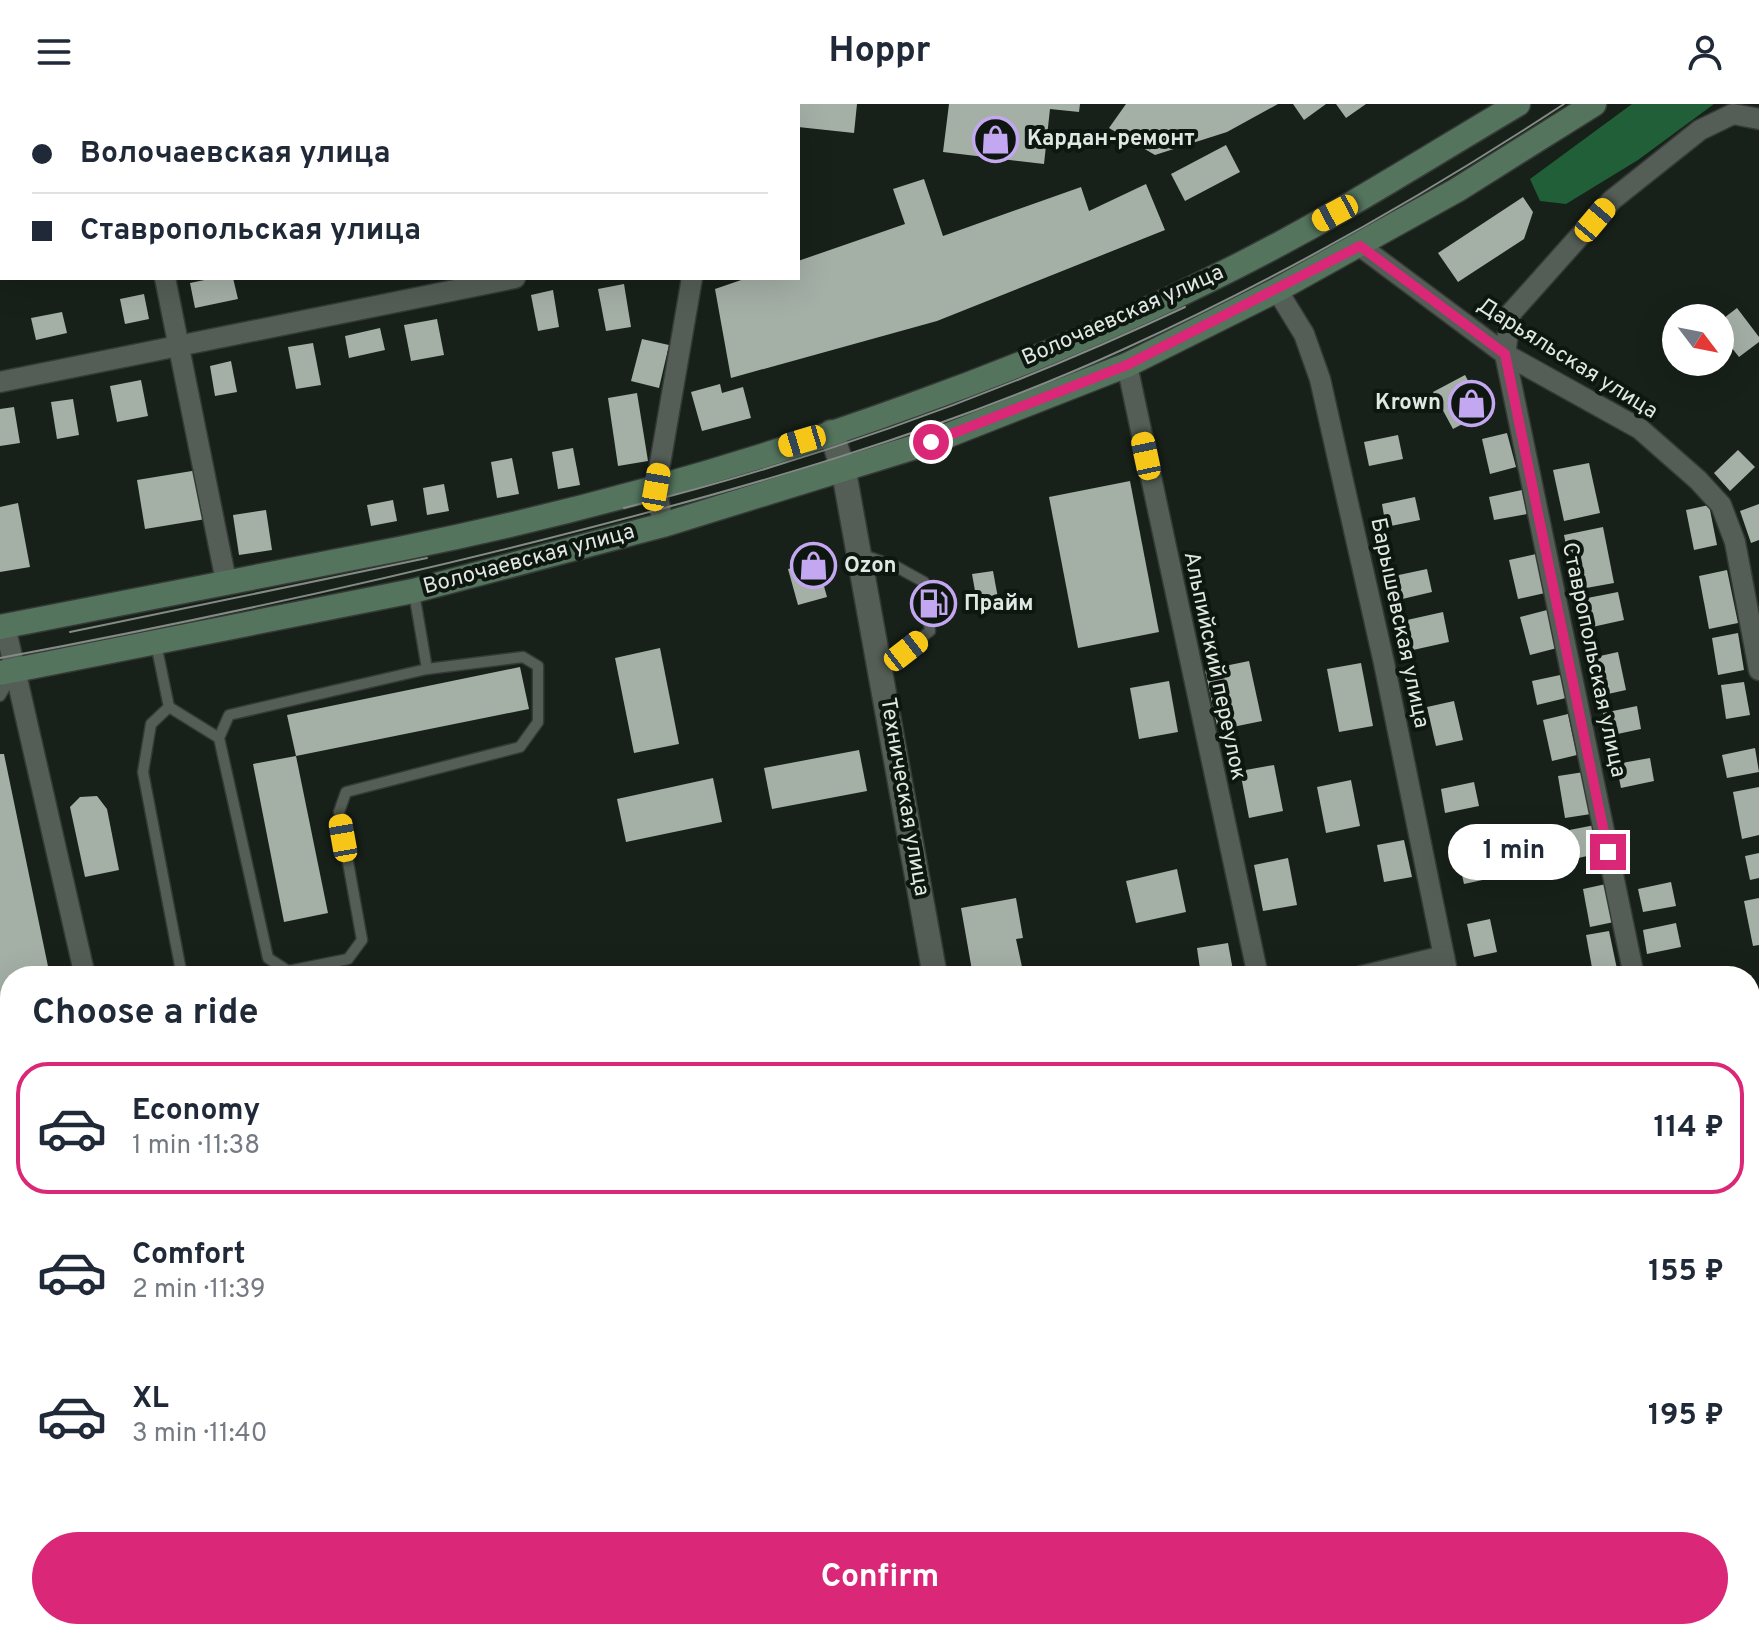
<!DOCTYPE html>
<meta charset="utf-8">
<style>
body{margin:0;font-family:Overpass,sans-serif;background:#f2f2f3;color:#1f2937;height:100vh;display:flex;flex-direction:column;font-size:30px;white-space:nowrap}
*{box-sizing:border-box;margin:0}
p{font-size:26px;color:#747a83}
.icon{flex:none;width:44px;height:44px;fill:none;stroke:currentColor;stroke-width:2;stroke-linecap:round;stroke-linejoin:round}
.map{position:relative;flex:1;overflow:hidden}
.details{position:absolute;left:0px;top:862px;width:1760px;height:674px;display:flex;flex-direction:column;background:#fff;border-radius:32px 32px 0 0;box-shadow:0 8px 32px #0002}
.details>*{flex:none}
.hud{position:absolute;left:0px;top:0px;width:800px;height:176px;box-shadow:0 8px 32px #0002;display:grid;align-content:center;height:176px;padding:0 32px;background:#fff}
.needle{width:52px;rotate:122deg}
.fabs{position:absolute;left:1662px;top:200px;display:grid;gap:16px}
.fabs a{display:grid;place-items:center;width:72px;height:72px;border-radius:50%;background:#fff;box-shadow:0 8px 32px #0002;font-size:40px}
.end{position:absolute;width:36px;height:36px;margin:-18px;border:10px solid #db2777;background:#fff;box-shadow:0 0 0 4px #fff}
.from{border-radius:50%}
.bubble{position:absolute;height:56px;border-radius:28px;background:#fff;box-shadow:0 8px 32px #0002;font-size:26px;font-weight:700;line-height:56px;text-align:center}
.car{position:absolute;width:24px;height:48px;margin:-24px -12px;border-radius:10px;box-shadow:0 0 6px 2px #0007;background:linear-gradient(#f5c518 24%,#345 0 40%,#f5c518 0 76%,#345 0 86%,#f5c518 0)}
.hud b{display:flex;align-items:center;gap:28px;height:76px;font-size:30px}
.hud b+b{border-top:2px solid #e0e1e3}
.hud i{width:20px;height:20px;background:#1f2937}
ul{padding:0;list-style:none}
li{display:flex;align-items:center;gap:24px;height:132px;margin:0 16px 12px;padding:0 16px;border:4px solid transparent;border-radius:32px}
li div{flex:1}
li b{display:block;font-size:30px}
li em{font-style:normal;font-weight:700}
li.current{border-color:#db2777}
li>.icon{width:72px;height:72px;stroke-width:1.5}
h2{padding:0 32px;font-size:36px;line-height:96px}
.primary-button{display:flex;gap:16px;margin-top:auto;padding:16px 32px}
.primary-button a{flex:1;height:92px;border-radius:48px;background:#db2777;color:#fff;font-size:32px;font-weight:700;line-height:92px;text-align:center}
header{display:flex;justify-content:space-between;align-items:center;height:104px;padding:0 32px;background:#fff;font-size:36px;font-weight:700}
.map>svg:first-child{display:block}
</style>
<header><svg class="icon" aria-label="menu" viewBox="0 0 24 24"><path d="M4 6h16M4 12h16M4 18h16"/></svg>Hoppr<svg class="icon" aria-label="person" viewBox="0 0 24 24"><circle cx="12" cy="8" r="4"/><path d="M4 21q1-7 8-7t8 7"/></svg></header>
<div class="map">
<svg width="1759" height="1535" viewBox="0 0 1759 1535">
<rect width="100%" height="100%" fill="#172019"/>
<path fill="#205f37" d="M 1632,0 L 1714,0 L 1638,56 L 1566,100 L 1540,97 L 1530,75 Z"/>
<g fill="#a4afa6">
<path d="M 798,0 L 857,0 L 854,29 L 798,23 Z"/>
<path d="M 949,0 L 1080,0 L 1079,8 L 1050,5 L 1044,60 L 943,48 Z"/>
<path d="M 1126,0 L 1278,0 L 1227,28 L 1155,51 L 1109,24 Z"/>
<path d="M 1293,0 L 1326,0 L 1304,16 Z"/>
<path d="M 1336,0 L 1366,0 L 1346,14 Z"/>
<path d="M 1226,41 L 1240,68 L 1185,97 L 1171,70 Z"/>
<path d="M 924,75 L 943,132 L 1081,83 L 1089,107 L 1146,80 L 1165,126 L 937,217 L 731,274 L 715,185 L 747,174 L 798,174 L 798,157 L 905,120 L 893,85 Z"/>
<path d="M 1523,93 L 1533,108 L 1524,135 L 1458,178 L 1438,149 Z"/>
<path d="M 214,174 L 233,174 L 238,195 L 195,204 L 190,179 Z"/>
<path d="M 624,180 L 631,223 L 606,227 L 598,185 Z"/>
<path d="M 553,186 L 559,223 L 538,227 L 531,191 Z"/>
<path d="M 144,190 L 149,215 L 125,220 L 120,195 Z"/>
<path d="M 1737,204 L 1759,233 L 1759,238 L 1739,253 L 1720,229 L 1720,217 Z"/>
<path d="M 62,208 L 67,229 L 36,236 L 31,214 Z"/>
<path d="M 437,215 L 444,251 L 411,257 L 404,221 Z"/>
<path d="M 380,224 L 385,246 L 349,254 L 345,232 Z"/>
<path d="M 642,235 L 669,241 L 659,284 L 631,277 Z"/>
<path d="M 313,239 L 321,281 L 296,285 L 288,243 Z"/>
<path d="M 231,257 L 237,288 L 215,292 L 210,262 Z"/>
<path d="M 1465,271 L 1485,308 L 1453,325 L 1433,288 Z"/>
<path d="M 141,276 L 148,312 L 117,318 L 110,282 Z"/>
<path d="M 720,280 L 722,289 L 743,283 L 751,314 L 702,327 L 691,288 Z"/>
<path d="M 637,289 L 648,357 L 618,362 L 608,294 Z"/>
<path d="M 73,295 L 79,331 L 57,335 L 51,298 Z"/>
<path d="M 14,303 L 20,339 L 0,342 L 0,305 Z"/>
<path d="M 1507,329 L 1516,363 L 1490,370 L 1482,335 Z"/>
<path d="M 1398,331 L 1403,355 L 1369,362 L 1364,338 Z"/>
<path d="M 573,344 L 580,381 L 558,385 L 552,348 Z"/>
<path d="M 1738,346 L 1755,363 L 1730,387 L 1714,369 Z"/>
<path d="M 512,354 L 519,390 L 497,394 L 491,358 Z"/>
<path d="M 1589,359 L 1600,409 L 1564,417 L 1553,366 Z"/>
<path d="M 198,366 L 206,415 L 145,425 L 137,376 Z"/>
<path d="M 1130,377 L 1159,528 L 1078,544 L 1049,393 Z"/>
<path d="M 444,380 L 449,407 L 427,411 L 423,384 Z"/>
<path d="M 1522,386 L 1527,410 L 1494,416 L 1489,393 Z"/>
<path d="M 1415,393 L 1420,416 L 1386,423 L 1382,400 Z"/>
<path d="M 393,396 L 397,417 L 371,422 L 367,401 Z"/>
<path d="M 18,399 L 30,463 L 0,468 L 0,403 Z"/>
<path d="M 1759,400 L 1759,436 L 1751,439 L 1740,407 Z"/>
<path d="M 1709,401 L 1717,441 L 1694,446 L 1686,406 Z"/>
<path d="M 266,406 L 272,446 L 239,451 L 233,411 Z"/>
<path d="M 1603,423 L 1614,479 L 1575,486 L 1564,431 Z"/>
<path d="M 1536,450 L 1545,489 L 1518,495 L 1509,456 Z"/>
<path d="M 817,457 L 827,493 L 798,501 L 788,465 Z"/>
<path d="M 1427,465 L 1432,488 L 1398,496 L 1394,472 Z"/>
<path d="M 1727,466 L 1738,519 L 1709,525 L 1699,472 Z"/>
<path d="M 993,467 L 1000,505 L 979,509 L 972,470 Z"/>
<path d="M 1618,488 L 1624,516 L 1583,525 L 1577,496 Z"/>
<path d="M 1547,506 L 1557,544 L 1530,551 L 1520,513 Z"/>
<path d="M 1443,508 L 1449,538 L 1413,546 L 1407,516 Z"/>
<path d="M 1738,529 L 1744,566 L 1718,571 L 1712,534 Z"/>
<path d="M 660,544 L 679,640 L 634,649 L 615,554 Z"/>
<path d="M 1618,548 L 1626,586 L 1599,592 L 1591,554 Z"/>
<path d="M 1249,557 L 1262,617 L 1218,626 L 1205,566 Z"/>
<path d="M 1361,559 L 1373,622 L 1339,628 L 1327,565 Z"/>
<path d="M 520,563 L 529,605 L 296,652 L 328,809 L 284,818 L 253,660 L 296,652 L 287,611 Z"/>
<path d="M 1565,570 L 1570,593 L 1537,601 L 1532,577 Z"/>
<path d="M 1169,577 L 1178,628 L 1139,635 L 1130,584 Z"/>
<path d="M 1744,578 L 1750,611 L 1726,615 L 1721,581 Z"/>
<path d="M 1454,597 L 1463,636 L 1436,642 L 1427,603 Z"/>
<path d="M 1637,602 L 1641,625 L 1608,632 L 1603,609 Z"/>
<path d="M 1568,610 L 1577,651 L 1552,657 L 1543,616 Z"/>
<path d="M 1755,644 L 1759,668 L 1727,674 L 1722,651 Z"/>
<path d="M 859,646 L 867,687 L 772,705 L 764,664 Z"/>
<path d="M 0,650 L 4,650 L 50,872 L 10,872 L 10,994 L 0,996 Z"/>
<path d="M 1650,654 L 1654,677 L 1621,684 L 1616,660 Z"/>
<path d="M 1274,661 L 1283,707 L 1249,714 L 1240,667 Z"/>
<path d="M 1584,668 L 1591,710 L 1565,714 L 1558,672 Z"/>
<path d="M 713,674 L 722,718 L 626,738 L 617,695 Z"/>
<path d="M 1351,676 L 1360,722 L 1326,729 L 1317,683 Z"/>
<path d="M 1474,678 L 1479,702 L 1445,709 L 1441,685 Z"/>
<path d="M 1759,683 L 1759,731 L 1742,735 L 1733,688 Z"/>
<path d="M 97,692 L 107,705 L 119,766 L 85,773 L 70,703 L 80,693 Z"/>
<path d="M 1595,721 L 1601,749 L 1560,758 L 1554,729 Z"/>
<path d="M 1484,733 L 1492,774 L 1464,780 L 1455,739 Z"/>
<path d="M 1404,736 L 1412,773 L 1384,778 L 1377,741 Z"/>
<path d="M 1759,749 L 1759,774 L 1750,776 L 1745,752 Z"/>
<path d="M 1288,754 L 1297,801 L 1263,807 L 1254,761 Z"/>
<path d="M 1177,765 L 1186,808 L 1136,819 L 1126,777 Z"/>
<path d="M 1671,778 L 1676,802 L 1643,808 L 1638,785 Z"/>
<path d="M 1606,780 L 1614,818 L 1590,823 L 1583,785 Z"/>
<path d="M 1016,794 L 1023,834 L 1016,835 L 1024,872 L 973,872 L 961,804 Z"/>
<path d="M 1759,794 L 1759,841 L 1753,842 L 1744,797 Z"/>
<path d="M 1490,815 L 1497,848 L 1474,853 L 1467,820 Z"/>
<path d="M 1676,819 L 1681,843 L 1647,850 L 1643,826 Z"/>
<path d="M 1609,827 L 1617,865 L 1593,869 L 1586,831 Z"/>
<path d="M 1228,839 L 1234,872 L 1201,872 L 1197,844 Z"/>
<path d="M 10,1360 L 10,1392 L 0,1394 L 0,1362 Z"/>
<path d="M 1757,1366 L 1759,1407 L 1750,1410 L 1750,1369 Z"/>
<path d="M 175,1526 L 264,1526 L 265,1535 L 176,1535 Z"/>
<path d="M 441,1526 L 581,1526 L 581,1527 L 566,1530 L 567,1535 L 443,1535 Z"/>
<path d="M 1541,1526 L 1579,1526 L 1581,1535 L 1533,1535 L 1531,1529 Z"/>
</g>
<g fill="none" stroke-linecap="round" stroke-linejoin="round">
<defs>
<g id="service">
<path d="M 860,450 L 895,462 L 924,478 L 930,527 L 881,566"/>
<path d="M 414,489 L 427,565"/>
<path d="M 156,540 L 169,603 L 151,620 L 143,668 L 182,872"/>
<path d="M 0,592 L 13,570"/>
<path d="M 169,603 L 219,634 L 268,854 L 288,867 L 348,855 L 362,836 L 339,708 L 346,688 L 520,643 L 538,618 L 538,562 L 523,553 L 427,565 L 229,611 L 219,634"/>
<path d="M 1750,917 L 1759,916"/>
<path d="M 906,1535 L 914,1526"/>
</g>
<g id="minor">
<path d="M 126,0 L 127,2"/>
<path d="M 74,2 L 83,0"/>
<path d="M 731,2 L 732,0"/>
<path d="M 0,19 L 2,19"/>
<path d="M 1360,142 L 1505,250 L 1640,325 L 1698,376 L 1721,401 L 1735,438 L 1759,566"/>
<path d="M 165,174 L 226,477"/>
<path d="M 1277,186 L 1304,230 L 1320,275 L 1384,559 L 1448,872"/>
<path d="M 1127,261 L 1258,872"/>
<path d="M 0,278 L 515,174"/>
<path d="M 663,421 L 656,383 L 692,174"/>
<path d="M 5,522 L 85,872"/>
<path d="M 1362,872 L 1444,852"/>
<path d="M 1634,872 L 1505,250 L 1511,209 L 1612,96 L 1700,26 L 1733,10 L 1759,15"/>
<path d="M 0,1069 L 10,1067"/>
<path d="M 1750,1268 L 1759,1266"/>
<path d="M 0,1336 L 10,1334"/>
<path d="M 129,1535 L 129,1526"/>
</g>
<g id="tertiary">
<path d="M 831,328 L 844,368 L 935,872"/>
<path d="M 1053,1526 L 1055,1535"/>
</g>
<g id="secondary">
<path d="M 0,523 C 133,496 266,472 399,445 C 573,410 748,361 915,300 C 1060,248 1203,185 1337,108 C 1398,73 1457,36 1518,0"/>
<path d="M 0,569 L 413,487 L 663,421 L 931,338 L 1127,261 L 1277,186 L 1457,86 L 1594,0"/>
</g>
</defs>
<use href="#service" stroke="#353a36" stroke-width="13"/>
<use href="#minor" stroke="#353a36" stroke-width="23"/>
<use href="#tertiary" stroke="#353a36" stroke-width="27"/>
<use href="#secondary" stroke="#353a36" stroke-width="27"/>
<use href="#service" stroke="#545e56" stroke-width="10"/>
<use href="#minor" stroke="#545e56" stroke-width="20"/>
<use href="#tertiary" stroke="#545e56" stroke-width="24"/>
<use href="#secondary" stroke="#54745e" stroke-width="24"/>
<g stroke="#848b86" stroke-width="2">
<path d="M 624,404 C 816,356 1006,287 1185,203"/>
<path d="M 70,528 L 427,454"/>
<path d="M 0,554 C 182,520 363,481 542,436 C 739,386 938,330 1124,245 C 1277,175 1424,92 1564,0"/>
</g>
</g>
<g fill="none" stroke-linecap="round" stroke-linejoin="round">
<path stroke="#db2777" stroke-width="10" d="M 931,338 L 1127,261 L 1360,142 L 1505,250 L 1608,748"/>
</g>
<defs>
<symbol id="shop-ring" viewBox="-11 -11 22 22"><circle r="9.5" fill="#0e1610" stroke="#c4a7f1" stroke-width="1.5"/><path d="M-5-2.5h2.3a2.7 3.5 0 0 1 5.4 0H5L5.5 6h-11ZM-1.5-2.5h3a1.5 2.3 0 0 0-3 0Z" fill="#c4a7f1"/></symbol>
<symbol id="fuel-ring" viewBox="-11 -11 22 22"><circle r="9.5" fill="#0e1610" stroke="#c4a7f1" stroke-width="1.5"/><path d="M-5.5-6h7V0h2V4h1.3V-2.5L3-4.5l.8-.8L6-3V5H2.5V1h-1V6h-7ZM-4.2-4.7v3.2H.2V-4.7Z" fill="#c4a7f1"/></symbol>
</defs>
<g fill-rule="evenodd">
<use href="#shop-ring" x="970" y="10" width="51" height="51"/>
<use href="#shop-ring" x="1446" y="274" width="51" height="51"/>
<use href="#shop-ring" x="788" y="436" width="51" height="51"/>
<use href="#fuel-ring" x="908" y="474" width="51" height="51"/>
</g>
<g text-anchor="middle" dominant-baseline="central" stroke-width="8" stroke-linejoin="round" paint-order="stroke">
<g font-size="22" font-weight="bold" fill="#e1e7e3" stroke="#0e1610" text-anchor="start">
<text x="1027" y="35">Кардан-ремонт</text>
<text x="1441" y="299" text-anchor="end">Krown</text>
<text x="844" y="462">Ozon</text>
<text x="964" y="500">Прайм</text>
</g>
<g font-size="22" fill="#e1e7e3" stroke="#0e1610">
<text transform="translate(1123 212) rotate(-24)">Волочаевская улица</text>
<text transform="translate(1567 255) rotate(32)">Дарьяльская улица</text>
<text transform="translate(529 456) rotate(-15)">Волочаевская улица</text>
<text transform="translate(1399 519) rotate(78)">Барышевская улица</text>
<text transform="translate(1593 556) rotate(78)">Ставропольская улица</text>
<text transform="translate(1214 562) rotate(78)">Альпийский переулок</text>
<text transform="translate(904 693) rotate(80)">Техническая улица</text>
</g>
</g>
</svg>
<div class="fabs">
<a><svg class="needle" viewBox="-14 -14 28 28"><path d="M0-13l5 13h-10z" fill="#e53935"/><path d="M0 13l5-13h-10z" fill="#747a83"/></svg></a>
</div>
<i class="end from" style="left:931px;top:338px"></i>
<i class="end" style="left:1608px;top:748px"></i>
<div class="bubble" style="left:1448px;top:720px;width:132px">1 min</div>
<i class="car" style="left:1335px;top:109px;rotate:242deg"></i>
<i class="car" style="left:1595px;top:116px;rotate:40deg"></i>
<i class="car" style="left:802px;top:337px;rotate:253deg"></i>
<i class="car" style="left:1146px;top:352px;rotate:348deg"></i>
<i class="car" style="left:656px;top:383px;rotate:10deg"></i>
<i class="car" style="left:906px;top:547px;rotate:52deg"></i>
<i class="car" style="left:343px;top:734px;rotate:350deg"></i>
<div class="hud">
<b><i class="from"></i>Волочаевская улица</b>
<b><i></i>Ставропольская улица</b>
</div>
<section class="details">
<h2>Choose a ride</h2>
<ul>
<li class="current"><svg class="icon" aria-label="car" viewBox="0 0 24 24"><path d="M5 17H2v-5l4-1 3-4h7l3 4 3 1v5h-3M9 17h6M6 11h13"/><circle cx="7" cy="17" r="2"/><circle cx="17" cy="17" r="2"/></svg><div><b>Economy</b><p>1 min · 11:38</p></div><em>114 ₽</em></li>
<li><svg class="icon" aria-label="car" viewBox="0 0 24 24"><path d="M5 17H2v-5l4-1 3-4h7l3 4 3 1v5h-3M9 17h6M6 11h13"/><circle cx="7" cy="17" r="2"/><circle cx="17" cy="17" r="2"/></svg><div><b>Comfort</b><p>2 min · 11:39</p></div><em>155 ₽</em></li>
<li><svg class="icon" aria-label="car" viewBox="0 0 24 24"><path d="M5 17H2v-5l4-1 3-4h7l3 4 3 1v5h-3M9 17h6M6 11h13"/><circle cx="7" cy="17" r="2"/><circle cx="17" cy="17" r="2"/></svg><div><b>XL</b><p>3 min · 11:40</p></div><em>195 ₽</em></li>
</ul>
<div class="primary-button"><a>Confirm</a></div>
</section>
</div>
